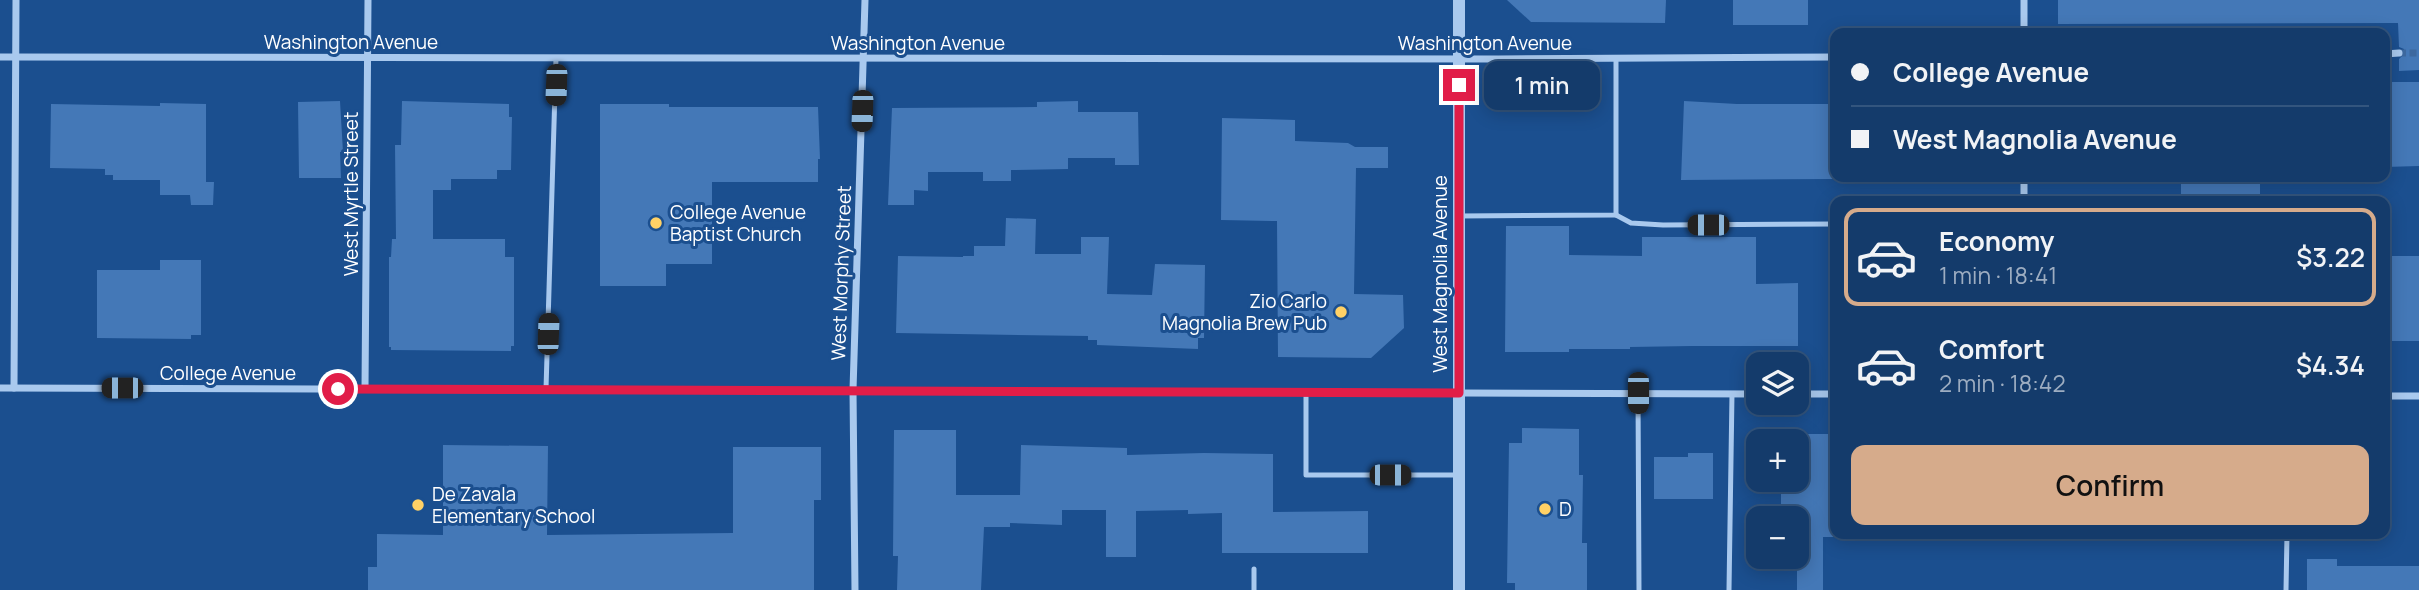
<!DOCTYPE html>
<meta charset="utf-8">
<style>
body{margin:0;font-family:Manrope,sans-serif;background:#214673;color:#f1f3f6;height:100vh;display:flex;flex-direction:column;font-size:26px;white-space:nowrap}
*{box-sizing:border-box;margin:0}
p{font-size:23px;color:#9dadc1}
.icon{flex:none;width:38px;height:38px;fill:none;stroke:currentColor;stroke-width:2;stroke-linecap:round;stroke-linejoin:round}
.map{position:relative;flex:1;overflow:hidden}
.drawer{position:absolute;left:1830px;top:196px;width:560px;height:343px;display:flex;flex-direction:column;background:#143b6b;border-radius:14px;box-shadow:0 4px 18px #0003,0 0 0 2px #33557e}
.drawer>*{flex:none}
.banner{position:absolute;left:1830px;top:28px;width:560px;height:154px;border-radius:14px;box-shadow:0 4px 18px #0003,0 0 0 2px #33557e;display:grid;align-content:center;height:154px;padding:0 21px;background:#143b6b}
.buttons{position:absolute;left:1746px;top:352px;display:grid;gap:14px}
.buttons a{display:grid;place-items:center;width:63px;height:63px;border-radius:14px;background:#143b6b;box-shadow:0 4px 18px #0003,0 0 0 2px #33557e;font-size:35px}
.end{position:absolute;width:32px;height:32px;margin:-16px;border:9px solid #e11d48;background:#fff;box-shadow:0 0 0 4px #fff}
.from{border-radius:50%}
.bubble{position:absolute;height:49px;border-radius:14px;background:#143b6b;box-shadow:0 4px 18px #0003,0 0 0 2px #33557e;font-size:23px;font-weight:600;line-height:49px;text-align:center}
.car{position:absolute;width:21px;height:42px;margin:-21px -10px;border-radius:9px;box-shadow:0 0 5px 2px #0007;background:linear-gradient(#222 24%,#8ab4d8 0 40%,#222 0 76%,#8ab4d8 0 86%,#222 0)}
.banner b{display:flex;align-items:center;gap:24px;height:66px;font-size:26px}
.banner b+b{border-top:2px solid #33557e}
.banner i{width:18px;height:18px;background:#f1f3f6}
ul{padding:12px 0 0;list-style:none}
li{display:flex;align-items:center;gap:21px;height:98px;margin:0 14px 10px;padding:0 7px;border:4px solid transparent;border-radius:14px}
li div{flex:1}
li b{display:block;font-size:26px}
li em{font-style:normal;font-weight:600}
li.on{border-color:#d6ab8b}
li>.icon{width:63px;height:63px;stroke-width:1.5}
.action{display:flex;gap:14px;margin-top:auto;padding:14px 21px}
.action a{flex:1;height:80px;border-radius:14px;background:#d6ab8b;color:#111;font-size:28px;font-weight:600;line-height:80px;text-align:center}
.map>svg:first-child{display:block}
</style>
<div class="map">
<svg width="2419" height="590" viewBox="0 0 2419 590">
<rect width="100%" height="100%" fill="#1b4f8f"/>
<g fill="#4478b7">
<path d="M 1507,0 L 1666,0 L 1665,23 L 1531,22 Z"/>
<rect x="1733" y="0" width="75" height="25"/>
<path d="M 2058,0 L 2419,0 L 2419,70 L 2399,71 L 2399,59 L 2405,53 L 2404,49 L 2399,47 L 2398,23 L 2058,24 Z"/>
<path d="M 2385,82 L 2419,82 L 2419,166 L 2385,167 Z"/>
<path d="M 340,101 L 343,152 L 340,152 L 341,178 L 299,178 L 298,102 Z"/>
<path d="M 402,101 L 509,104 L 509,117 L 512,117 L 511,170 L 497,170 L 497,179 L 451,179 L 451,190 L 433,190 L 433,239 L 505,239 L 505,257 L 514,257 L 514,346 L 511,346 L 511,351 L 391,350 L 391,347 L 389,347 L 389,257 L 391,257 L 392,239 L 396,239 L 395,145 L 401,145 Z"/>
<path d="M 1078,101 L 1078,112 L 1138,112 L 1139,165 L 1115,165 L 1115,158 L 1068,158 L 1068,169 L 1011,170 L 1011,181 L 983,181 L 983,172 L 928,172 L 928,191 L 914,190 L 914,205 L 888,205 L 892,108 L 1037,107 L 1037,102 Z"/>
<path d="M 1684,101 L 1737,104 L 1836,104 L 1836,179 L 1681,180 Z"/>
<path d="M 160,103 L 206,104 L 206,182 L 214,182 L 213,205 L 191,205 L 190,195 L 160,195 L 160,180 L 113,180 L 113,175 L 105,175 L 105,169 L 50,168 L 51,104 L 160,106 Z"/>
<path d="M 600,104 L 669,104 L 669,107 L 818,107 L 820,159 L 818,159 L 818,182 L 712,182 L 712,264 L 666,264 L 666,286 L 600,286 Z"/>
<path d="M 1222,118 L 1295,120 L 1295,141 L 1348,143 L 1355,147 L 1388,147 L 1388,168 L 1356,168 L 1354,294 L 1403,295 L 1404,328 L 1371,358 L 1278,357 L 1277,221 L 1221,220 Z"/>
<rect x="2181" y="177" width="79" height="24"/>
<path d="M 1006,218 L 1036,219 L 1035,254 L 1081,254 L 1081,237 L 1109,237 L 1107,294 L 1152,295 L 1155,264 L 1205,265 L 1204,338 L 1198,338 L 1198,349 L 1097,345 L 1097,340 L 1088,340 L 1088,336 L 896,333 L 898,256 L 963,257 L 963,256 L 974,256 L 974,246 L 1005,246 Z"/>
<path d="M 1506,226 L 1569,226 L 1569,255 L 1642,256 L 1642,237 L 1756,237 L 1756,284 L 1798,283 L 1798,346 L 1692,346 L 1630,347 L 1630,349 L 1569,349 L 1569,352 L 1505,352 Z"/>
<rect x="2385" y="256" width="34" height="85"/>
<path d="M 160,260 L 201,260 L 201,335 L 191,335 L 191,339 L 97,338 L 97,270 L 160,270 Z"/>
<path d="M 1522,428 L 1579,429 L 1579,475 L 1583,475 L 1582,543 L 1587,543 L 1587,590 L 1515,590 L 1515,583 L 1507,583 L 1509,443 L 1522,443 Z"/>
<path d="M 894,430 L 956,430 L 956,495 L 1020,495 L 1021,445 L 1127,448 L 1127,455 L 1204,453 L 1273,454 L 1273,512 L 1368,511 L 1368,553 L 1222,553 L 1222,513 L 1188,514 L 1188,510 L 1136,511 L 1136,557 L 1106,557 L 1106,510 L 1062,510 L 1062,525 L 1010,523 L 1010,527 L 984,527 L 981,590 L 897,590 L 898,556 L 893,556 Z"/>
<path d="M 1797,434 L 1836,434 L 1836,537 L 1823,537 L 1823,590 L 1797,590 L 1797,518 L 1781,518 L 1781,480 L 1797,480 Z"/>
<path d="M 443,445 L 548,446 L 547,535 L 733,533 L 733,447 L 821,447 L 821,500 L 814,500 L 814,590 L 368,590 L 368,567 L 377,567 L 377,534 L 443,535 Z"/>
<path d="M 1688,453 L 1713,453 L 1713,499 L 1654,499 L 1654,457 L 1688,457 Z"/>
<path d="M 2307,559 L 2337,559 L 2337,566 L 2419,566 L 2419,590 L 2307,590 Z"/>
</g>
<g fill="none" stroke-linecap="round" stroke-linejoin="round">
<path stroke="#3d69a0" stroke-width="7" stroke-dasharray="7 3.5" stroke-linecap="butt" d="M 2399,53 L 2419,53"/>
<g stroke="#a9c9ee" stroke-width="5">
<path d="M 1616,215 L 1631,223 L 1663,225 L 1836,224"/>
<path d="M 1459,216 L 1616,215 L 1616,59"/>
<path d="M 546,389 L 556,58"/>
<path d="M 1306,392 L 1306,475 L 1458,475"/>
<path d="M 1638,393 L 1639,590"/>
<path d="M 1254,590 L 1254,569"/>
<path d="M 1729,590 L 1732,394"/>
<path d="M 2286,590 L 2287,534"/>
</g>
<g stroke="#a9c9ee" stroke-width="7">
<path d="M 2024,0 L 2024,33"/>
<path d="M 2385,54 L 2399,53"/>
<path d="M 0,57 L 1498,59 L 1836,57"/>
<path d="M 2024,177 L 2024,201"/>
<path d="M 0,388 L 1759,394"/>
<path d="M 14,388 L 16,0"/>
<path d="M 365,389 L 368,0"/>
<path d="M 1797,394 L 1836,394"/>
<path d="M 2385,396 L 2419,396"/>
<path d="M 855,590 L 853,390 L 865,0"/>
</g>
<path stroke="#a9c9ee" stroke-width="12" d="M 1459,0 L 1459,590"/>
</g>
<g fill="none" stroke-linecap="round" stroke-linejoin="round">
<path stroke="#e11d48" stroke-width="9" d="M 338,389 L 1459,393 L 1459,85"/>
</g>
<g fill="#ffd166" stroke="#1b4f8f" stroke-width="2.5">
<circle cx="656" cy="223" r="7"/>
<circle cx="1341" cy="312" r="7"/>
<circle cx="418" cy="505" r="7"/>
<circle cx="1545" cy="509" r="7"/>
</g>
<g text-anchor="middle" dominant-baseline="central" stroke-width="6" stroke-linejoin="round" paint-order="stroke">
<g font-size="19" fill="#fff" stroke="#1b4f8f">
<text x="351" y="42">Washington Avenue</text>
<text x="918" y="43">Washington Avenue</text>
<text x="1485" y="43">Washington Avenue</text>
<text transform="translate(351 194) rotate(-90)">West Myrtle Street</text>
<text transform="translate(841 273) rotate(-88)">West Morphy Street</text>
<text transform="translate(1440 274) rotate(-90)">West Magnolia Avenue</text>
<text x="228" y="373">College Avenue</text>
</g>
<g font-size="19" fill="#fff" stroke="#1b4f8f" text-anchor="start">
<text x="670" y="212">College Avenue<tspan x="670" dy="22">Baptist Church</tspan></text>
<text x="1327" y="301" text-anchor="end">Zio Carlo<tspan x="1327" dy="22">Magnolia Brew Pub</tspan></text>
<text x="432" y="494">De Zavala<tspan x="432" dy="22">Elementary School</tspan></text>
<text x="1559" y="509">D</text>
</g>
</g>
</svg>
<div class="buttons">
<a><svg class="icon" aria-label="layers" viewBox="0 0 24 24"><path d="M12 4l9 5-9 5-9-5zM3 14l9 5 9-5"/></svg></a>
<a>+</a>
<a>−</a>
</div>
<i class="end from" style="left:338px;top:389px"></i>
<i class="end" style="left:1459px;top:85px"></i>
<div class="bubble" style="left:1484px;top:61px;width:116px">1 min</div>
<i class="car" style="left:556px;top:85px;rotate:182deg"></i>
<i class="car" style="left:862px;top:111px;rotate:182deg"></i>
<i class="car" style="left:1708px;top:225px;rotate:270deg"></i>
<i class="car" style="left:548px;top:334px;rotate:2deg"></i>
<i class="car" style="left:122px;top:388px;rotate:270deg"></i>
<i class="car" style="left:1638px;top:393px;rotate:180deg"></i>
<i class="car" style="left:1390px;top:475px;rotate:90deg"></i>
<div class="banner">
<b><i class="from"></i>College Avenue</b>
<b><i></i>West Magnolia Avenue</b>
</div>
<section class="drawer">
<ul>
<li class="on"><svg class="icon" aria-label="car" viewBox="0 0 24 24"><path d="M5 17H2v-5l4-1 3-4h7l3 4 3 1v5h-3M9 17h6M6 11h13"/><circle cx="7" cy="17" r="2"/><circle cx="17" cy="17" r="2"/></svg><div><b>Economy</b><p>1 min · 18:41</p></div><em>$3.22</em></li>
<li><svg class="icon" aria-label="car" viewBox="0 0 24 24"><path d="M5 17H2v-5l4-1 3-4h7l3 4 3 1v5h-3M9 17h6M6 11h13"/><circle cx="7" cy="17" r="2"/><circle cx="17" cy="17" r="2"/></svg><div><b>Comfort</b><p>2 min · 18:42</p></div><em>$4.34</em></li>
</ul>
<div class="action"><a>Confirm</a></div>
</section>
</div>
